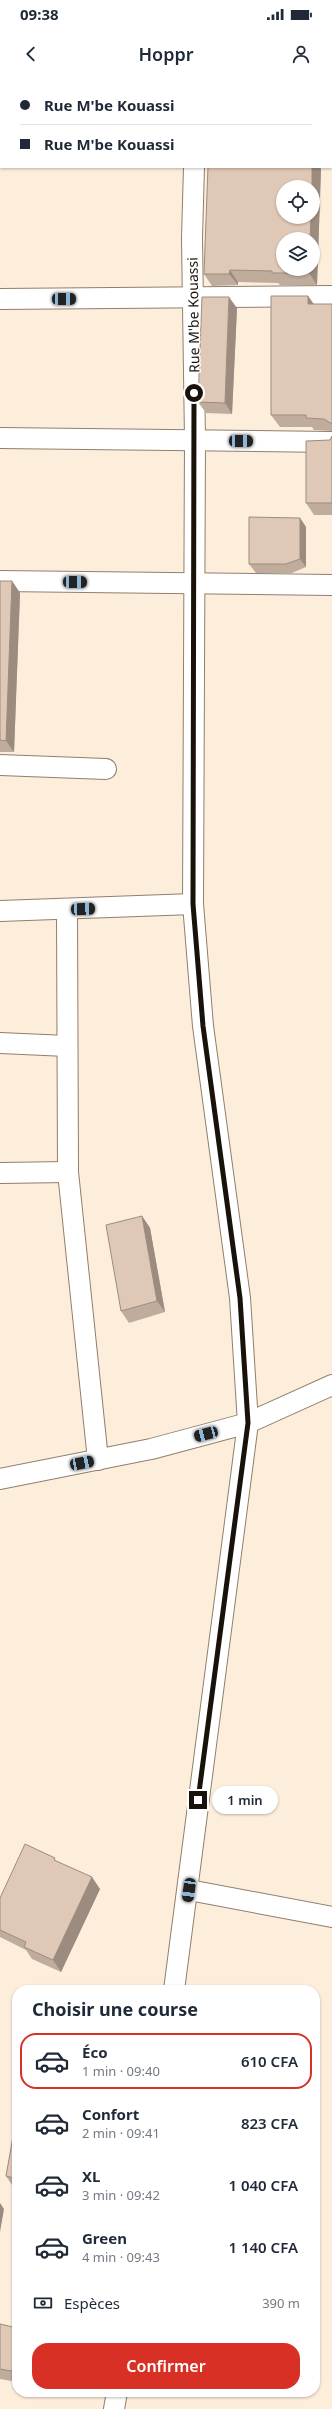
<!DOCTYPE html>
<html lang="fr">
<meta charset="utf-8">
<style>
body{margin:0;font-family:"Noto Sans",sans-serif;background:#f2f2f3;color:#1f2937;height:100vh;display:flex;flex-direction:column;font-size:15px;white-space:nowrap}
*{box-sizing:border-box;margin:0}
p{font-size:13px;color:#747a83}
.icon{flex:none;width:22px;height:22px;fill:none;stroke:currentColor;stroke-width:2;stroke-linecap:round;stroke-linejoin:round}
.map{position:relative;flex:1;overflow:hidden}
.drawer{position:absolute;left:12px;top:1905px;width:308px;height:412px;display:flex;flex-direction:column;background:#fff;border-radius:16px;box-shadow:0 1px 3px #0004}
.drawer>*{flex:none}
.guide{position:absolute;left:0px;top:0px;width:332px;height:88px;box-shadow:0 1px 3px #0004;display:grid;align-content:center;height:88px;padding:0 20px;background:#fff}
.buttons{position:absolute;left:276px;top:100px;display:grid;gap:8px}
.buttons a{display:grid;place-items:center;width:44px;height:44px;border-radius:50%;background:#fff;box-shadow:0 1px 3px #0004;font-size:20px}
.end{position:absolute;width:18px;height:18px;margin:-9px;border:5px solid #18120a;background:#fff;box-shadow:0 0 0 2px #fff}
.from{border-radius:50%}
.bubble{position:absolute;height:28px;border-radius:14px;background:#fff;box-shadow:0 1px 3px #0004;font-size:13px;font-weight:600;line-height:28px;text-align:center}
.car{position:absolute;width:12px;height:24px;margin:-12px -6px;border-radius:5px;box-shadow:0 0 3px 1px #0007;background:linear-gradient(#222 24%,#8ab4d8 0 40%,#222 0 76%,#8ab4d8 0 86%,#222 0)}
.guide b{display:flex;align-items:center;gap:14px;height:38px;font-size:15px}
.guide b+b{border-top:1px solid #e0e1e3}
.guide i{width:10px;height:10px;background:#1f2937}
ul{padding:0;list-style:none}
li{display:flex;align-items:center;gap:12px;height:56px;margin:0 8px 6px;padding:0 12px;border:2px solid transparent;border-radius:16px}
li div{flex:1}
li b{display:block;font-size:15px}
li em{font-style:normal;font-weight:600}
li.selected{border-color:#d93025}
li>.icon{width:36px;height:36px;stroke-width:1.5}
h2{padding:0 20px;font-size:18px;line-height:48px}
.pay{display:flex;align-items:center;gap:10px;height:44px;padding:0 20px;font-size:15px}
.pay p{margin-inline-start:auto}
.primary-button{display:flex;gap:8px;margin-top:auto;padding:8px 20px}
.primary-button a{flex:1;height:46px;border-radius:16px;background:#d93025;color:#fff;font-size:16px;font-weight:600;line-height:46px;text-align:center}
.status{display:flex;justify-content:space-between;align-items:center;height:28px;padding:0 20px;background:#fff;direction:ltr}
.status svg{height:11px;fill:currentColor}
header{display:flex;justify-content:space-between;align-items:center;height:52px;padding:0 20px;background:#fff;font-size:18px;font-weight:600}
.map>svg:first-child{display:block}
</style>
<div class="status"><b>09:38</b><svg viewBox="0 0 49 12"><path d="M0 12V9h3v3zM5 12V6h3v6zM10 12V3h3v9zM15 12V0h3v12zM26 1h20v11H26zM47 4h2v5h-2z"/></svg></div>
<header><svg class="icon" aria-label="back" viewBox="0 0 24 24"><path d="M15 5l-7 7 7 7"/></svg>Hoppr<svg class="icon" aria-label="person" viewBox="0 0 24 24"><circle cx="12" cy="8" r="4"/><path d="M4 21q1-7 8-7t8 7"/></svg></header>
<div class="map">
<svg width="332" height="2329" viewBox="0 0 332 2329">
<rect width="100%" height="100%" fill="#fdeedc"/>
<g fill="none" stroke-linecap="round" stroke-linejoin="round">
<defs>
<g id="minor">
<path d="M 197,1 L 197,0"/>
<path d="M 0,72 L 1,72"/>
<path d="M 331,76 L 332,76"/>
<path d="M 0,219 L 332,216"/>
<path d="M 0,358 L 332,362"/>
<path d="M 0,501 L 332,505"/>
<path d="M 0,685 L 106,689"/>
<path d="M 67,830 L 68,1092 L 98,1380"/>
<path d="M 0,831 L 193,824"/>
<path d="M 0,963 L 67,966"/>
<path d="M 0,1093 L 68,1092"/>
<path d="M 0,1399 L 151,1369 L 248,1343 L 332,1305"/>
<path d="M 189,1810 L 332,1837"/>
<path d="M 174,1910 L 248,1343 L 240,1218 L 203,946 L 193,824 L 195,360 L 192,158 L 194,87"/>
<path d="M 114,2329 L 117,2312"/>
</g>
</defs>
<use href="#minor" stroke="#907f6b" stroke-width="22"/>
<use href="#minor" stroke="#fff" stroke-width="20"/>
</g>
<g fill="#c0ac9d">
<path d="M 321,89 L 317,205 L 280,205 L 278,203 L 238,202 L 238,205 L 212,206 L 204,194 Z"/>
<path d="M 308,216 L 314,224 L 332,224 L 332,351 L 314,350 L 312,347 L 280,347 L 271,335 Z"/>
<path d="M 237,228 L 232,334 L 206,333 L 198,322 Z"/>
<path d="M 332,356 L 332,435 L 314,435 L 306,423 L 330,360 Z"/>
<path d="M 300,438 L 306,447 L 306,487 L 292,493 L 256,493 L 249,484 Z"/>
<path d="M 0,501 L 12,501 L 20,513 L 14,672 L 0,672 Z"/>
<path d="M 142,1136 L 150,1148 L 165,1232 L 129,1243 L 121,1231 Z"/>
<path d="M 57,1781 L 100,1809 L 61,1892 L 32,1879 L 26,1870 L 0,1857 L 0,1818 Z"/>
<path d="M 17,2034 L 17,2106 L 12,2105 L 6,2096 Z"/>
<path d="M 0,2244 L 17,2248 L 17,2302 L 0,2299 Z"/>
</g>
<g fill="#9c8c7f">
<rect x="65" y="0" width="8" height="1"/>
<rect x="306" y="0" width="7" height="1"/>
<path d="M 312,87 L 320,87 L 321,89 L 317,205 L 309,193 L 309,189 L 313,189 L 313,159 L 310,159 L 311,137 L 313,137 L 313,107 L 312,107 Z"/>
<path d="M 230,190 L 238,202 L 238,205 L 229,194 Z"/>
<path d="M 308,216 L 316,228 L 308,224 Z"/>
<path d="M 229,217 L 237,228 L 232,334 L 225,323 Z"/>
<path d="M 300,438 L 306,447 L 306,487 L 300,479 Z"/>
<path d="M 12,501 L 20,513 L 14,672 L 6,661 Z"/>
<path d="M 142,1136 L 150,1148 L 165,1232 L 157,1221 Z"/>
<path d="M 92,1797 L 100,1809 L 61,1892 L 53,1880 Z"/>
<path d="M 0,2123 L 4,2129 L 0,2152 Z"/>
</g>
<g fill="#dfc8b6" stroke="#9c8c7f">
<rect x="9" y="0" width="56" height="1"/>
<rect x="205" y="0" width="101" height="1"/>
<path d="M 208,87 L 312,87 L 312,107 L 283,107 L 283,137 L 311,137 L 310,159 L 283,159 L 283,189 L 309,189 L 309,193 L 272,193 L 272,191 L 230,190 L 229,194 L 204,194 Z"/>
<path d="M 271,216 L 308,216 L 308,224 L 332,224 L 332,344 L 324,339 L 306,338 L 306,335 L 271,335 Z"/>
<path d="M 202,217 L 229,217 L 225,323 L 198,322 Z"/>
<path d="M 332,356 L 332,423 L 306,423 L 306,361 L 330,360 Z"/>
<path d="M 249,437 L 300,438 L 300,479 L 286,484 L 249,484 Z"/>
<path d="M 0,501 L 12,501 L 6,661 L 0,660 Z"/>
<path d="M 142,1136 L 157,1221 L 121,1231 L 106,1145 Z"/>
<path d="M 25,1764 L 55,1778 L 54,1780 L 92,1797 L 53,1880 L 24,1867 L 26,1862 L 0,1850 L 0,1818 Z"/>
<path d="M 17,2034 L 17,2099 L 6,2096 Z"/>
<path d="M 0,2244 L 17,2248 L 17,2292 L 0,2289 Z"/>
</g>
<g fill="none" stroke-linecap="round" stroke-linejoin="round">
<path stroke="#18120a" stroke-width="5" d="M 194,313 L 193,824 L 203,946 L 240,1218 L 248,1343 L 198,1720"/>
</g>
<g text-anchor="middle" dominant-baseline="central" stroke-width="3" stroke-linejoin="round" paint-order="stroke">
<g font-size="14" fill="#18120a" stroke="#fefefe">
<text transform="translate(193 235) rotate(-91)">Rue M'be Kouassi</text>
</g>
</g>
</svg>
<div class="buttons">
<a><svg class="icon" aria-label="locate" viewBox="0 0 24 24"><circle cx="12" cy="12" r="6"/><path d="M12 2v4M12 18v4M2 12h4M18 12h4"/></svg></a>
<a><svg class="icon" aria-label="layers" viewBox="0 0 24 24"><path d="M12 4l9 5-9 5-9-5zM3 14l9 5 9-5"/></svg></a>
</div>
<i class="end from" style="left:194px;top:313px"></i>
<i class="end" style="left:198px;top:1720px"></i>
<div class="bubble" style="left:212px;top:1706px;width:66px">1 min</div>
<i class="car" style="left:64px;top:219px;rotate:90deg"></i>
<i class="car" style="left:241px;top:361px;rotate:91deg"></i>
<i class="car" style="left:75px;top:502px;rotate:91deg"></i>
<i class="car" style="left:83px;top:829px;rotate:88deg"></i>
<i class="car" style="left:206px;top:1354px;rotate:255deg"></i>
<i class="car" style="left:82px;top:1383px;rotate:79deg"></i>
<i class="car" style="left:189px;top:1810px;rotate:188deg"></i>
<div class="guide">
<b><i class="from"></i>Rue M'be Kouassi</b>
<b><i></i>Rue M'be Kouassi</b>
</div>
<section class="drawer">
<h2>Choisir une course</h2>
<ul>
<li class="selected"><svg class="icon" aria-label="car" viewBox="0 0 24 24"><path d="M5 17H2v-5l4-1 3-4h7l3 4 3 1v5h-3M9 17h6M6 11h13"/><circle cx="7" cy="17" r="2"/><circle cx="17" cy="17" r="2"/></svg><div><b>Éco</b><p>1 min · 09:40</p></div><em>610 CFA</em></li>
<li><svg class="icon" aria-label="car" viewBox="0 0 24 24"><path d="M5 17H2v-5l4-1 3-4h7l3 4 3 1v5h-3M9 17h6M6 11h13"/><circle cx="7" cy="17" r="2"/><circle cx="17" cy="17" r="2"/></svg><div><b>Confort</b><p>2 min · 09:41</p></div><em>823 CFA</em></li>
<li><svg class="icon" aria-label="car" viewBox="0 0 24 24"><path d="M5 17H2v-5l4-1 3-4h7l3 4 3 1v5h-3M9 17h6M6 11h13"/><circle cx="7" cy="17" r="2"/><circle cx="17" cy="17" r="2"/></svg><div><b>XL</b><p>3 min · 09:42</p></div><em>1 040 CFA</em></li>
<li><svg class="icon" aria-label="car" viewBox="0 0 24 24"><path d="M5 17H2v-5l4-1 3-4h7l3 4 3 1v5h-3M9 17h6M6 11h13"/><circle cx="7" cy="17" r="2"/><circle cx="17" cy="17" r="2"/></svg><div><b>Green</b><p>4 min · 09:43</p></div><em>1 140 CFA</em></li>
</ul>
<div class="pay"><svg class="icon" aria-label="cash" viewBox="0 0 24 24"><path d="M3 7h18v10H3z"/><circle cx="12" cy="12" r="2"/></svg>Espèces<p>390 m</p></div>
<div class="primary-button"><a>Confirmer</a></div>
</section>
</div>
